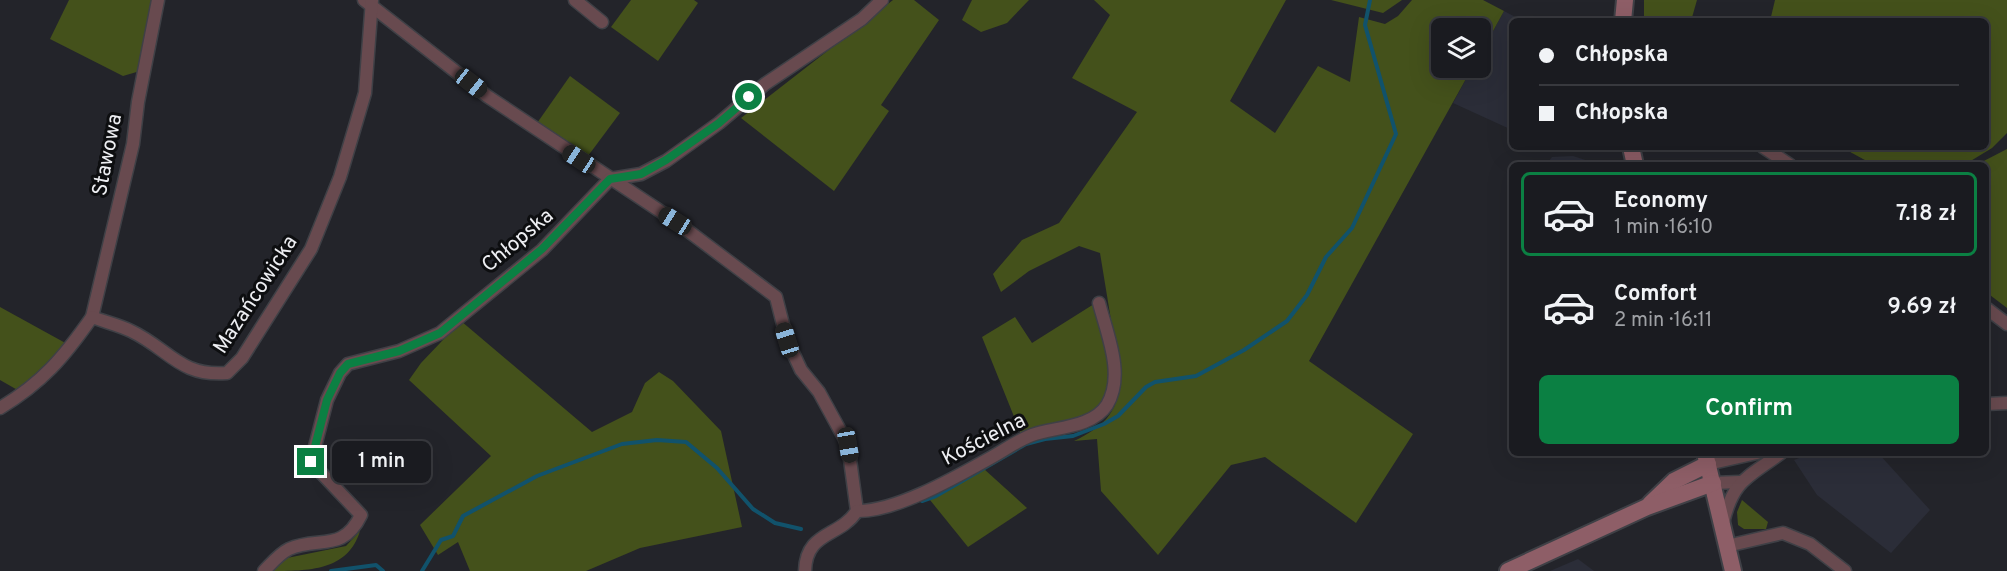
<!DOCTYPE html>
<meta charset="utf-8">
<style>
body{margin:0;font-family:Overpass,sans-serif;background:#27282d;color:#f1f3f6;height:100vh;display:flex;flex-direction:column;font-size:22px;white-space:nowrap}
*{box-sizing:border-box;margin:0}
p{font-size:20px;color:#9fa1a5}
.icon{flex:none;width:33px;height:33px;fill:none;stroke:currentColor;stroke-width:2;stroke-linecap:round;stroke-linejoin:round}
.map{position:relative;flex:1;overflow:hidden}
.details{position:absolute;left:1509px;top:162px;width:480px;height:294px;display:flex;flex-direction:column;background:#1a1b20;border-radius:9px;box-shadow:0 6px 24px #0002,0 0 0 2px #38393e}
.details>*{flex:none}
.guide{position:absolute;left:1509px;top:18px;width:480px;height:132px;border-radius:9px;box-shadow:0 6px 24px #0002,0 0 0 2px #38393e;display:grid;align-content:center;height:132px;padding:0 30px;background:#1a1b20}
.buttons{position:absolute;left:1431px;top:18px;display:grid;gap:12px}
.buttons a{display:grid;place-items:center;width:60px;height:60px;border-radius:9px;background:#1a1b20;box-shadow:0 6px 24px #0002,0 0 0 2px #38393e;font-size:30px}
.end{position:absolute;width:27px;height:27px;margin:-14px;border:8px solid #0b8043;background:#fff;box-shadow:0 0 0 3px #fff}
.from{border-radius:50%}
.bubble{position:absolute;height:42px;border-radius:9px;background:#1a1b20;box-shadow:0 6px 24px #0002,0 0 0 2px #38393e;font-size:20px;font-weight:600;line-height:42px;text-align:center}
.car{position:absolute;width:18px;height:36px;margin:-18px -9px;border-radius:8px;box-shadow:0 0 4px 2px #0007;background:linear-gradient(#222 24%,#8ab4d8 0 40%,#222 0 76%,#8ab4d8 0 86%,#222 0)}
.guide b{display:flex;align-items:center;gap:21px;height:57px;font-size:22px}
.guide b+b{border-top:2px solid #38393e}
.guide i{width:15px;height:15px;background:#f1f3f6}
ul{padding:10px 0 0;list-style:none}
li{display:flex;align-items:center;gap:18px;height:84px;margin:0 12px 9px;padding:0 18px;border:3px solid transparent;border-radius:9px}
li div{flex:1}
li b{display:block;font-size:22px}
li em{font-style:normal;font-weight:600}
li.current{border-color:#0b8043}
li>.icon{width:54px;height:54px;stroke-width:1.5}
.action{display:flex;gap:12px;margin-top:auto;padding:12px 30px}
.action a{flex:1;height:69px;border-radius:9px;background:#0b8043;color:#fff;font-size:24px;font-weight:600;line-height:69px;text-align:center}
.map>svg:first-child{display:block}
</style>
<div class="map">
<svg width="2007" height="571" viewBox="0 0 2007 571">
<rect width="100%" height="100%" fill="#23242a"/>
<g fill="#2b2d38">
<path d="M 1504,11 L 1523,21 L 1512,21 L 1512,130 L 1453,103 L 1472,68 L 1480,68 L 1481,53 Z"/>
<path d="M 1573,156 L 1601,165 L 1546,165 L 1552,157 Z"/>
<path d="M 1812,453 L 1878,453 L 1930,510 L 1891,553 L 1817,495 L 1794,460 Z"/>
<path d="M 1578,559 L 1594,571 L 1550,571 Z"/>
</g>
<g fill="#44511b">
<path d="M 69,0 L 155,0 L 140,71 L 123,76 L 50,39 Z"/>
<path d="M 631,0 L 694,0 L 698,3 L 658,61 L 611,27 Z"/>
<path d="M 893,0 L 914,0 L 939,20 L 881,105 L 889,111 L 834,191 L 741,118 Z"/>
<path d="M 972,0 L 1029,0 L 1007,23 L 981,32 L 962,20 Z"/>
<path d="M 1094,0 L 1286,0 L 1230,101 L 1275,133 L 1318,66 L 1350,82 L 1359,17 L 1385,24 L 1398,16 L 1412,0 L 1483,0 L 1504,11 L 1481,53 L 1480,28 L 1442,28 L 1442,68 L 1472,68 L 1309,361 L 1413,434 L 1356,523 L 1265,457 L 1231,465 L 1158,555 L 1101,491 L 1097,439 L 1074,441 C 1103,427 1117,414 1121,381 L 1100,253 L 1079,246 L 1029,271 L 1001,292 L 993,274 L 1022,240 L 1059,223 L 1137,112 L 1072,78 L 1110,15 Z"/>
<path d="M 1331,0 L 1402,0 L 1383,13 Z"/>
<path d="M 1644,0 L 1697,0 L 1691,21 L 1644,21 Z"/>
<path d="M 1775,0 L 2007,0 L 2007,133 L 1992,148 L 1964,165 L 1874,165 L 1841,147 L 1986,147 L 1986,21 L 1770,21 Z"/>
<path d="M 570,76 L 620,113 L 585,160 L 535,126 Z"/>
<path d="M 2007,149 L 2007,308 L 1986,292 L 1986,165 L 1976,165 Z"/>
<path d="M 1094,304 C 1100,330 1124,397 1093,414 C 1075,424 1042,428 1021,434 L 982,337 L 1015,317 L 1032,343 Z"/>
<path d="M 0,307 L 69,345 L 21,392 L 0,380 Z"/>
<path d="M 461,321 L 592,432 L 632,412 L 645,383 L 659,372 L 673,381 L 721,431 L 742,527 L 640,548 L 586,571 L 470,571 L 458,542 L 438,555 L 420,525 L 491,456 L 409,380 L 421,363 Z"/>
<path d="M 984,469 L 1027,508 L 968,547 L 930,500 Z"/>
<path d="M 1742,500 L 1768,522 L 1766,529 L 1744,529 L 1738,525 L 1737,512 Z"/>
<path d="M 360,531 C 348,571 308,571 271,571 L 287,558 L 346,546 Z"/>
</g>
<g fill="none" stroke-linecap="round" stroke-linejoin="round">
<g stroke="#11526b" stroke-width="4">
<path d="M 922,501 L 936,496 L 1026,444 L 1045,439 L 1073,436 L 1104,424 L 1118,416 L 1146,387 L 1155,382 L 1196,376 L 1244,350 L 1287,321 L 1307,295 L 1326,257 L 1352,228 L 1396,134 L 1365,25 L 1370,0"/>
<path d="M 331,571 L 376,565 L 383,571"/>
<path d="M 422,571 L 441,540 L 453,536 L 463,516 L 537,476 L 622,444 L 657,440 L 686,442 L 717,468 L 753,509 L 775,523 L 801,529"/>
</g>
<defs>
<g id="street">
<path d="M 364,0 L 487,96 L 675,221 L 776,297 L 787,340 L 801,370 L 819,392 L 848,445 L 857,511"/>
<path d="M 575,0 L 602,22"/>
<path d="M 1763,147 L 1790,165"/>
<path d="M 1986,308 L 2007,324"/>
<path d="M 92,317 L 133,144 L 138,102 L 158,0"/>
<path d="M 1986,404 L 2007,403"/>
<path d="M 0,408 C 42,383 64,357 92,317 C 105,322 119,325 131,331 C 169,349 180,377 227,373 L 242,358 L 311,249 L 340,177 L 365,93 L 372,0"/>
<path d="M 1708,464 L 1757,453"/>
<path d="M 1713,483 L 1740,482"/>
<path d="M 857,511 C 896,512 958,476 992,457 C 1005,450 1018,440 1032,435 C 1055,427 1092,428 1107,405 C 1125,375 1107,334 1099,303"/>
<path d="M 1723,523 C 1733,480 1747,478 1781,453"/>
<path d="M 1727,546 L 1783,533 L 1810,544 L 1845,571"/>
<path d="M 264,571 C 271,564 279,554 289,549 C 318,536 343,553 361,515 L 311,462 L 327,400 L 340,373 L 348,364 L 399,351 L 440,333 L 542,250 L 610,179 L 641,174 L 666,161 L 719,123 L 765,84 L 862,19 L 882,0"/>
<path d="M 805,571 C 806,531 839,538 857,511"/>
</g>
<g id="secondary">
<path d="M 1623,21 L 1625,0"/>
<path d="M 1631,147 L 1635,165"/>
<path d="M 1705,453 L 1733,571"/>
<path d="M 1650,504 L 1674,481 L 1708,464"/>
<path d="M 1508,571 L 1647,507 L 1713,483"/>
</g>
</defs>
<use href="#street" stroke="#3f4046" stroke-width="15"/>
<use href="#secondary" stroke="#3f4046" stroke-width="20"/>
<use href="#street" stroke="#684a4f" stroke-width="12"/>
<use href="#secondary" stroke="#8e5e67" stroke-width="16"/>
</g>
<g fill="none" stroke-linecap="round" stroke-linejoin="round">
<path stroke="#0b8043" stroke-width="8" d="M 311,462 L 327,400 L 340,373 L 348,364 L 399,351 L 440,333 L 542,249 L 610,179 L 641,174 L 666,160 L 719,123 L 749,97"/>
</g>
<g text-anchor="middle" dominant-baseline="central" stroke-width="6" stroke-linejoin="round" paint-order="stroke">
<g font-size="21" fill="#edeef2" stroke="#0d0e10">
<text transform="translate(108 155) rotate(-79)">Stawowa</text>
<text transform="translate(518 241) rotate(-40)">Chłopska</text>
<text transform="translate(256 295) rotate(-57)">Mazańcowicka</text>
<text transform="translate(984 440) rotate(-27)">Kościelna</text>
</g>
</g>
</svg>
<div class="buttons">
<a><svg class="icon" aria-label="layers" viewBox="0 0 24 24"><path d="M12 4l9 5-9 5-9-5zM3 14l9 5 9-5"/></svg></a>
</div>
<i class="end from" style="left:749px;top:97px"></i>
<i class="end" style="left:311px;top:462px"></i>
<div class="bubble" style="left:332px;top:441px;width:99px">1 min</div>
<i class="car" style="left:471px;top:83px;rotate:128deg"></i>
<i class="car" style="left:579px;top:159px;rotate:303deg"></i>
<i class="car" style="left:675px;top:221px;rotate:302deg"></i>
<i class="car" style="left:787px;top:340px;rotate:343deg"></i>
<i class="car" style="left:848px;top:445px;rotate:170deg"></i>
<div class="guide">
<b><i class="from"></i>Chłopska</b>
<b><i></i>Chłopska</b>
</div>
<section class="details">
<ul>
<li class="current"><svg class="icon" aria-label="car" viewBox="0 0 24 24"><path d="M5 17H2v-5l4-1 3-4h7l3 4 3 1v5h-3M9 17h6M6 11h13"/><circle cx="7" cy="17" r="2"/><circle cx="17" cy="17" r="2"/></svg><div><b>Economy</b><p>1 min · 16:10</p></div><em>7.18 zł</em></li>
<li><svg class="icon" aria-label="car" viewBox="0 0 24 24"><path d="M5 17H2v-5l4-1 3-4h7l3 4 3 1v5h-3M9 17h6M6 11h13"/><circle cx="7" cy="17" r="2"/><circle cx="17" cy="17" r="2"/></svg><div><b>Comfort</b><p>2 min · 16:11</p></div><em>9.69 zł</em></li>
</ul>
<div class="action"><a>Confirm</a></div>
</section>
</div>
